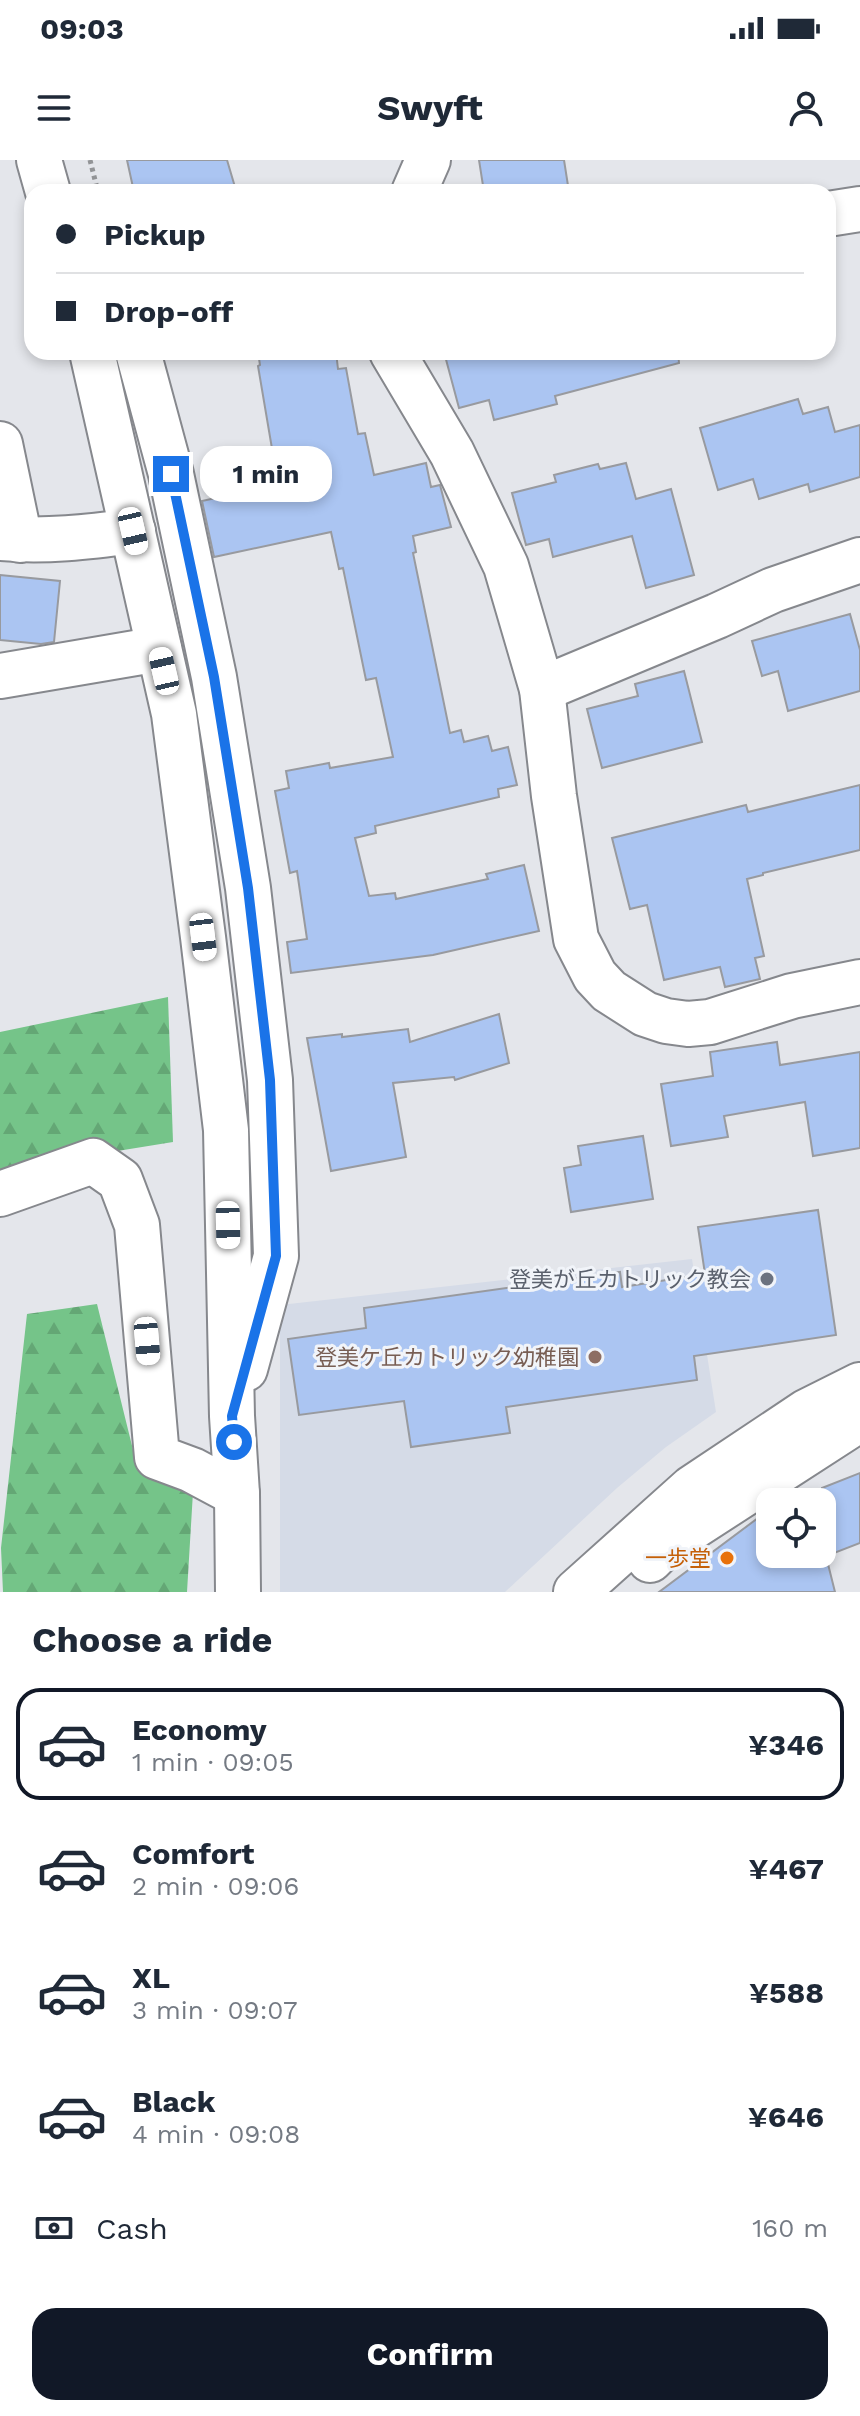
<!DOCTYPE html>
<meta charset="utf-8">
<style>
body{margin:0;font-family:"Work Sans","Noto Sans JP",sans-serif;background:#f2f2f3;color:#1f2937;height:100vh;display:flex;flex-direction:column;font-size:30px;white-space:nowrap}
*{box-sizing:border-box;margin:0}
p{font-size:26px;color:#747a83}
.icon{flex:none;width:44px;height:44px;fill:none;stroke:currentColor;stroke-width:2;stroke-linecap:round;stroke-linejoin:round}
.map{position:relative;height:1432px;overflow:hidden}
.details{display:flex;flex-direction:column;background:#fff;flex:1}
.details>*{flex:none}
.banner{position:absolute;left:24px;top:24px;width:812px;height:176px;border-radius:24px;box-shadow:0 4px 12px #0003;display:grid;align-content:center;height:176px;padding:0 32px;background:#fff}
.controls{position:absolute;left:756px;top:1328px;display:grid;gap:16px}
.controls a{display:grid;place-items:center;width:80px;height:80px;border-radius:16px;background:#fff;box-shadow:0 4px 12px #0003;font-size:40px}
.end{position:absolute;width:36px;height:36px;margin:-18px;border:10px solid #1a73e8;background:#fff;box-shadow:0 0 0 4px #fff}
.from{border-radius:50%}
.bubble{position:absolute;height:56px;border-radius:24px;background:#fff;box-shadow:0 4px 12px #0003;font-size:26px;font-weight:700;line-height:56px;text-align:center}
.car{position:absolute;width:24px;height:48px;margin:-24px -12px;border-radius:10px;box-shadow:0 0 6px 2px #0007;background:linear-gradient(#fff 24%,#345 0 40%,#fff 0 76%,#345 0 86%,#fff 0)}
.banner b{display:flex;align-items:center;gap:28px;height:76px;font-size:30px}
.banner b+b{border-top:2px solid #e0e1e3}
.banner i{width:20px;height:20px;background:#1f2937}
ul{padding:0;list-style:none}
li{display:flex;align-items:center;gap:24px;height:112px;margin:0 16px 12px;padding:0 16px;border:4px solid transparent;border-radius:24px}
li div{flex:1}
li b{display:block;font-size:30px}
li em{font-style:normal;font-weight:700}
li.active{border-color:#111827}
li>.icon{width:72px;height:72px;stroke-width:1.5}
h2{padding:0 32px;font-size:36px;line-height:96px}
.pay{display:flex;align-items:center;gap:20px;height:88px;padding:0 32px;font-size:30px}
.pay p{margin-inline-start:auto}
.cta{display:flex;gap:16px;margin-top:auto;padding:16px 32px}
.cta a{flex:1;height:92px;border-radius:24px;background:#111827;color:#fff;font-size:32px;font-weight:700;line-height:92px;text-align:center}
.status{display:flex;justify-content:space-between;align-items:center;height:56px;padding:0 40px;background:#fff;direction:ltr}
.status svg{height:22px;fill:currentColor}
header{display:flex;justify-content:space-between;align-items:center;height:104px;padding:0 32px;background:#fff;font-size:36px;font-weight:700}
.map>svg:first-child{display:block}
</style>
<div class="status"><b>09:03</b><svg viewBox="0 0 49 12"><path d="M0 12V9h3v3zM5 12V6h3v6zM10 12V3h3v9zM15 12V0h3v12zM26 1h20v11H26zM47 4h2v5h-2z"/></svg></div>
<header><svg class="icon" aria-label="menu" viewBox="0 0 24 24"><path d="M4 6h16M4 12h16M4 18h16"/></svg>Swyft<svg class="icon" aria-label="person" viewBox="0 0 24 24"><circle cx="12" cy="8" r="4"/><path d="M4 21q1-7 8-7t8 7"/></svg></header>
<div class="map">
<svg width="860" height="1432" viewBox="0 0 860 1432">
<defs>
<pattern id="forest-firs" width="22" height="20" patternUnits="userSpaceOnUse" patternTransform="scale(2)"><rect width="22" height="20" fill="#75c489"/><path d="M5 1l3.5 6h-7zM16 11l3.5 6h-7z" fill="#64a775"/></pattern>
</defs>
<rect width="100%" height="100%" fill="#e4e6eb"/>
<path fill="#d5dbe7" d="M 692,1099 L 716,1252 L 666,1287 L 617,1328 L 505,1432 L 280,1432 L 280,1145 Z"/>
<g fill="url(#forest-firs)">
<path d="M 168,837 L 173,982 L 0,1010 L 0,872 Z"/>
<path d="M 97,1144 L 138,1310 L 193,1332 L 187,1432 L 3,1432 L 1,1388 L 27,1154 Z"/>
</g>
<g fill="#abc5f2" stroke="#989a9f" stroke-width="2">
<path d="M 127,0 L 227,0 L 235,27 L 214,32 L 134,32 Z"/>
<path d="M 479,0 L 564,0 L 569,32 L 484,32 Z"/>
<path d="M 258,192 L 336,192 L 338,209 L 346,208 L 358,274 L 365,273 L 374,315 L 426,303 L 431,327 L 440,325 L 451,367 L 413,376 L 416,392 L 413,393 L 450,573 L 461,570 L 464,582 L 488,576 L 492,591 L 508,587 L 517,625 L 498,629 L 499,637 L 375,666 L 376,673 L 355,678 L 369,736 L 395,733 L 396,739 L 488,719 L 486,714 L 524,705 L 539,771 L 433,795 L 291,813 L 287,782 L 307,779 L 297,711 L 290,713 L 275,631 L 289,628 L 286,611 L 329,603 L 330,608 L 393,597 L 376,518 L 366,520 L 343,408 L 339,409 L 331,372 L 214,397 L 202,341 L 278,324 L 258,206 L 260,205 Z"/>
<path d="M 444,192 L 678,192 L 679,203 L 555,236 L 557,244 L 494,260 L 489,240 L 459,248 Z"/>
<path d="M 798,239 L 803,254 L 828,247 L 835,272 L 860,265 L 860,317 L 810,332 L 808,324 L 759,339 L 753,319 L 718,330 L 700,268 Z"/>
<path d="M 626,303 L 636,339 L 671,329 L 694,415 L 646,428 L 632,376 L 553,397 L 549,379 L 526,385 L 512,333 L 556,322 L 554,315 L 598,304 L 600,309 Z"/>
<path d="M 0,415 L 60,421 L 54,482 L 41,484 L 0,480 Z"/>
<path d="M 850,454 L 860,490 L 860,531 L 788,551 L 778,511 L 762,516 L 752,481 Z"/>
<path d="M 684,511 L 702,582 L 602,608 L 587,549 L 638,536 L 635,524 Z"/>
<path d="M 860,625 L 860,690 L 763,713 L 763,715 L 747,719 L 764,796 L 755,798 L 760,819 L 725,827 L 720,807 L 664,820 L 647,745 L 630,749 L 612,678 L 746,645 L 748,652 Z"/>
<path d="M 499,854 L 509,903 L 455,920 L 454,917 L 393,923 L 406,997 L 331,1011 L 307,878 L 342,874 L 342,877 L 408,869 L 410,882 Z"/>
<path d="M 777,882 L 780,905 L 860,892 L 860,988 L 813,996 L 805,942 L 724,956 L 728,977 L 671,986 L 661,924 L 713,916 L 710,892 Z"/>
<path d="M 643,976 L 653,1039 L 571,1052 L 564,1008 L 581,1005 L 578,986 Z"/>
<path d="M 818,1050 L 836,1175 L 694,1196 L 697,1220 L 506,1247 L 510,1273 L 411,1287 L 404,1241 L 299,1255 L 288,1179 L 366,1168 L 364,1148 L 620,1112 L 622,1127 L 705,1114 L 698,1067 Z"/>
<path d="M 860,1313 L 860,1383 L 826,1396 L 835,1432 L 659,1432 L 770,1349 L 770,1394 L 822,1394 L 822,1342 L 792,1342 L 822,1334 L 822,1328 Z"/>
</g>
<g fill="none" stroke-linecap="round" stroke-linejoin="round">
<defs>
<g id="minor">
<path d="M 39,0 L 48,32"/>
<path d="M 414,32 L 428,0"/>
<path d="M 828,54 L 860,49"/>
<path d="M 92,192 L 174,554 L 203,777 L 226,970 L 232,1256 L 237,1334 L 238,1432"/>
<path d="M 138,192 L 171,314 L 214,517 L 248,728 L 270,920 L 276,1096 L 245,1209"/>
<path d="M 392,192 L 452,293 L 506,406 L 542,529 L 554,636 L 576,779 L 595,816 L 609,831 L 645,854 L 666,861 L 688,864 L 710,862 L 792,836 L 860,822"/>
<path d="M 0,284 L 20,380"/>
<path d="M 0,378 C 45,382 89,377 133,371"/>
<path d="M 0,516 L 159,489"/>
<path d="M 542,529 L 717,456 L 773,430 L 860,400"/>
<path d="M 0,1034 L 93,1001 L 120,1020 L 137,1065 L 157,1297 L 192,1310 L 237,1334"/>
<path d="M 650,1400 L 665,1385 L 860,1259"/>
<path d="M 576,1432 L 692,1328 L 806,1252 L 860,1225"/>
</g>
</defs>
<use href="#minor" stroke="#86888d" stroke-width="48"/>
<path stroke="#929497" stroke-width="5" stroke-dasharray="4 4" stroke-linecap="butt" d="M 90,0 L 98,32"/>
<use href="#minor" stroke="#fff" stroke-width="44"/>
</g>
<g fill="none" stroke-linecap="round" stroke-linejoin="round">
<path stroke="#1a73e8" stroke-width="10" d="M 171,314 L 214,517 L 248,728 L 270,920 L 276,1096 L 232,1256 L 234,1282"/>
</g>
<circle fill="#6b7280" stroke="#f1f4f9" stroke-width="3" cx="767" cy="1119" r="8"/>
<circle fill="#8d6e63" stroke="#f1f4f9" stroke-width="3" cx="595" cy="1197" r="8"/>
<circle fill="#e8710a" stroke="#f1f4f9" stroke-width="3" cx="727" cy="1398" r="8"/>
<g text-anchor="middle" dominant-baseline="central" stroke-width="6" stroke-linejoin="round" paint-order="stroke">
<g font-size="22" fill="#5b616d" stroke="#f1f4f9" text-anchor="end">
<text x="751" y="1119">登美が丘カトリック教会</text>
</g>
<g font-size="22" fill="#785e54" stroke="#f1f4f9" text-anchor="end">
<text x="579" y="1197">登美ケ丘カトリック幼稚園</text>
</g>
<g font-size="22" fill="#c56008" stroke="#f1f4f9" text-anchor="end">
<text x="711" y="1398">一歩堂</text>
</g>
</g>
</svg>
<div class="controls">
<a><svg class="icon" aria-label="locate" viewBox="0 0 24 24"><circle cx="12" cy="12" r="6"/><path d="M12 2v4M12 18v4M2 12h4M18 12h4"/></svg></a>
</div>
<i class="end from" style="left:234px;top:1282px"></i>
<i class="end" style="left:171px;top:314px"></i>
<div class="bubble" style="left:200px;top:286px;width:132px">1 min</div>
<i class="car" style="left:133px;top:371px;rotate:167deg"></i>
<i class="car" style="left:164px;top:511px;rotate:347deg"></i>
<i class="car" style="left:203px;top:777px;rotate:173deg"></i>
<i class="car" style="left:228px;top:1065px;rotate:179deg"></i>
<i class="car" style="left:147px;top:1181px;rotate:175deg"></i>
<div class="banner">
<b><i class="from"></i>Pickup</b>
<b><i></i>Drop-off</b>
</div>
</div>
<section class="details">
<h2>Choose a ride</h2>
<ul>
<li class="active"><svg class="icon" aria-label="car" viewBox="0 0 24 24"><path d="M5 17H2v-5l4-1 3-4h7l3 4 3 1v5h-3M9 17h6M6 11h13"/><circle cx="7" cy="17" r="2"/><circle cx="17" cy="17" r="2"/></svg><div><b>Economy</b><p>1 min · 09:05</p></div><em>¥346</em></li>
<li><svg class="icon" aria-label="car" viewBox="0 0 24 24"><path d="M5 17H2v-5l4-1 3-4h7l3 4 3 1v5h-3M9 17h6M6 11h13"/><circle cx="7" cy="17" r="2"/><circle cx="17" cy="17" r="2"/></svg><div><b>Comfort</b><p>2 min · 09:06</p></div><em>¥467</em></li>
<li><svg class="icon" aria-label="car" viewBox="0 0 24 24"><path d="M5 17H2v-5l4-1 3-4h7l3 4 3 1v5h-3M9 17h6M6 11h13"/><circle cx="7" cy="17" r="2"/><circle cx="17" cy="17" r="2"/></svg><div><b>XL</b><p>3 min · 09:07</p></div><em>¥588</em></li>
<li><svg class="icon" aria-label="car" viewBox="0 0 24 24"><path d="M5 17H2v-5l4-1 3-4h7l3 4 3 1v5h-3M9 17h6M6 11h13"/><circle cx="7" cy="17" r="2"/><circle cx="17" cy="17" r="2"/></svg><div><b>Black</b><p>4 min · 09:08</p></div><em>¥646</em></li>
</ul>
<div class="pay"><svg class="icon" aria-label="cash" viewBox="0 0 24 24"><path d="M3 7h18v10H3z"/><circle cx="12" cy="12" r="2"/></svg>Cash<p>160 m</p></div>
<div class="cta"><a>Confirm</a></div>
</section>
